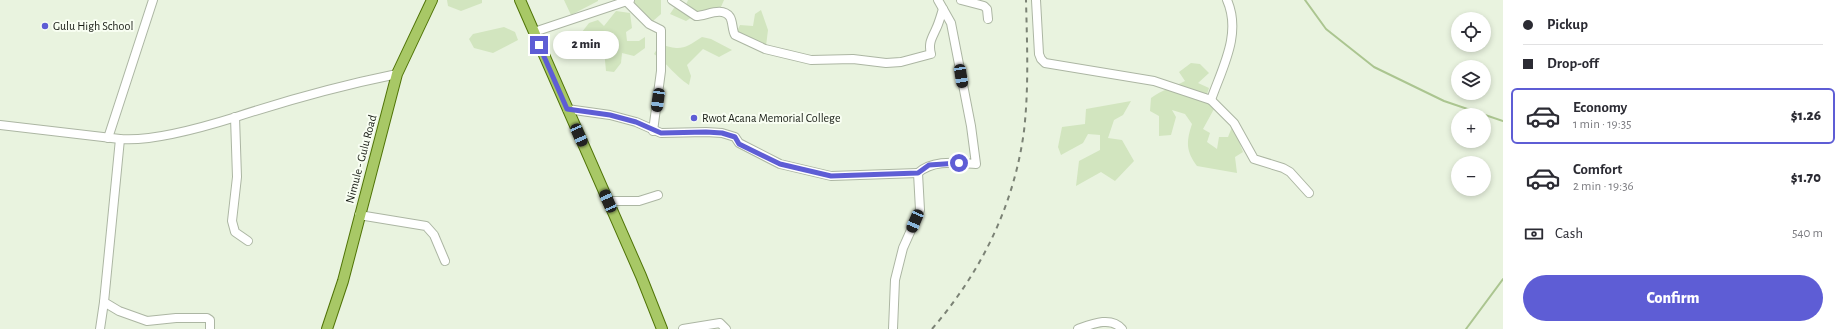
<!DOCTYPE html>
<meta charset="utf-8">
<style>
body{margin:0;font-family:"Alegreya Sans",sans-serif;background:#f7f7f7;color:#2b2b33;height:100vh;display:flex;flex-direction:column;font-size:15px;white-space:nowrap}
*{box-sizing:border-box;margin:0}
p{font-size:13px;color:#7c7c81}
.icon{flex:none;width:22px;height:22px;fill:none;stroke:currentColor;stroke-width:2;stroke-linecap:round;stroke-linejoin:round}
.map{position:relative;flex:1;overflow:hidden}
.sheet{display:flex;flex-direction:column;background:#fff;width:340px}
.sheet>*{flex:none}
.banner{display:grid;align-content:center;height:88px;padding:0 20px;background:#fff}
.buttons{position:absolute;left:1451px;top:12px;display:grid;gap:8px}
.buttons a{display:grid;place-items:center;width:40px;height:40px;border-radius:50%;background:#fff;box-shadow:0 2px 6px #0003;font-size:20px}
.end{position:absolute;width:18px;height:18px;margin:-9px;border:5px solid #5e5dd5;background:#fff;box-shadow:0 0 0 2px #fff}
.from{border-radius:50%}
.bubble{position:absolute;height:28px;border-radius:14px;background:#fff;box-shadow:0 2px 6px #0003;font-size:13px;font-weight:800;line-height:28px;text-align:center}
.car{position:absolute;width:12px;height:24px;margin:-12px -6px;border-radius:5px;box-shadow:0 0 3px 1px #0007;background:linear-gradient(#222 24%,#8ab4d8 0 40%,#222 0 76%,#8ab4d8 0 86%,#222 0)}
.banner b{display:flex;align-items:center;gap:14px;height:38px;font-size:15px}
.banner b+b{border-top:1px solid #e1e1e2}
.banner i{width:10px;height:10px;background:#2b2b33}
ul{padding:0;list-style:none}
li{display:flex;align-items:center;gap:12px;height:56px;margin:0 8px 6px;padding:0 12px;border:2px solid transparent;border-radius:6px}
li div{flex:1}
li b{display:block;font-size:15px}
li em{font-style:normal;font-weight:800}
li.current{border-color:#5e5dd5}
li>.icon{width:36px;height:36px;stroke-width:1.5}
.pay{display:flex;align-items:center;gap:10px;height:44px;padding:0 20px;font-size:15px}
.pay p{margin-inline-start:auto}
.action{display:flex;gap:8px;margin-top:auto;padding:8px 20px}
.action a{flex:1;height:46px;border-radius:24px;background:#5e5dd5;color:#fff;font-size:16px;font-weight:800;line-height:46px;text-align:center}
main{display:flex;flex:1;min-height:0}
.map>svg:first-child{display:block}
</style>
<main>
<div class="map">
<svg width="1503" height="329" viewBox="0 0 1503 329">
<rect width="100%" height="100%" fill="#e9f3df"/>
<g fill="#d2e5bf">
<path d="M 447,0 L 482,0 L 482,3 L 461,11 L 448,6 Z"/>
<path d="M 564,0 L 598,0 L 598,1 L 571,15 Z"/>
<path d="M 628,0 L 661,0 L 661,14 L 653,21 L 647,23 Z"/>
<path d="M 688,0 L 724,0 L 717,16 L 697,14 L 686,21 L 670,14 L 674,8 L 685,7 Z"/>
<path d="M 761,10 L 768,30 L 766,46 L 737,31 L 740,25 L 753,26 L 755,14 Z"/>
<path d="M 616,11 L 630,13 L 632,28 L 626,32 L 627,41 L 639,41 L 645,37 L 645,48 L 634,56 L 622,53 L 621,63 L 614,72 L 606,71 L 604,50 L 586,39 L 582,32 L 589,23 L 598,20 L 604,26 Z"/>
<path d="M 504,27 L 515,32 L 518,40 L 493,53 L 474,48 L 469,39 L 473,34 Z"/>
<path d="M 702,37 L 711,39 L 732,50 L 719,57 L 703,49 L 687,65 L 691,76 L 689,85 C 675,76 668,64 654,54 L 660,44 C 681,51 684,49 702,37 Z"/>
<path d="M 1191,63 L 1200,64 L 1209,73 L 1198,83 L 1209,88 L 1206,97 L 1214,109 L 1203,129 L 1210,133 L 1207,142 L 1217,149 L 1219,137 L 1228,137 L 1232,127 L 1237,136 L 1243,152 L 1235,157 L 1237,173 L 1197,166 C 1186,151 1186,142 1192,124 L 1185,114 L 1172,110 L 1176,117 L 1171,135 L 1159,136 L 1159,116 L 1150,111 L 1151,98 C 1162,90 1173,87 1185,81 L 1179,72 Z"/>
<path d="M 1131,101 L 1123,115 L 1114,120 L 1108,138 L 1122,140 L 1134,161 L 1115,181 L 1101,172 L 1076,186 L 1079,161 L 1100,150 L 1100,135 L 1088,134 L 1083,143 L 1061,155 L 1058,147 L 1062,127 L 1085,124 L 1086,109 Z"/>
</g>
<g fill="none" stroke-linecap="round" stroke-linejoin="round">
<g stroke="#abc590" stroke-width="2">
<path d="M 1305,0 L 1326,29 L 1374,67 L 1444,101 L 1503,121"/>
<path d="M 1466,329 L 1503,279"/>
</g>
<defs>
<g id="minor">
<path d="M 672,0 L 696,16 C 706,16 722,6 730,17 C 733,22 732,30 735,35 L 765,49 L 811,60 L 853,59 L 886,63 L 901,62 L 931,54 C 928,43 932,38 936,29 C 939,23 941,15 943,9"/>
<path d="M 961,0 L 984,6 L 987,9 L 988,19"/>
<path d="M 1036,0 L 1039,54 L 1041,59 L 1045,63 L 1154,81 L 1211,100 C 1222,68 1242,34 1227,0"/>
<path d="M 626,1 L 649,24 L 661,30 L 661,71 L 653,131"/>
<path d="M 534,32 L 630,0"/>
<path d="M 1211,100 L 1234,123 L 1254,159 L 1283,168 L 1290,172 L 1309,193"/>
<path d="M 567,109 L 610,115 L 636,122 L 661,133 L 706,132 L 722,133 L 735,137 L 739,143 L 780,164 L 831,176 L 918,173"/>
<path d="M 235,117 L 237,177 L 232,221 L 235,232 L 248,241"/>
<path d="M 0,125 L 120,139 C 153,142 204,127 236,117 C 288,100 343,85 397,74"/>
<path d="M 108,138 L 153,0"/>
<path d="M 120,139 L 104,302 L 119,311 L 147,321 L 176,318 L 207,318 L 210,320 L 210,329"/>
<path d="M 608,201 L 639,201 L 658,195"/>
<path d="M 359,215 L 426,226 L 434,235 L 445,261"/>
<path d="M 100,329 L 104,302"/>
<path d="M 683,329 L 720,323 L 726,329"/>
<path d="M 893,329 L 895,280 L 903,248 L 920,210 L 918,173 C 933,159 957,163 976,164 L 971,126 L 951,23 L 938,0"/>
<path d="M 1078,329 C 1092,324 1111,316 1122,329"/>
</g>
<g id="major">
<path d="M 520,0 L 641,276 L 662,329"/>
<path d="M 327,329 L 343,281 L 397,74 L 432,0"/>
</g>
</defs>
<use href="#minor" stroke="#acb6a3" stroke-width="10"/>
<use href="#major" stroke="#507407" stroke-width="12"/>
<use href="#minor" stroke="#fff" stroke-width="8"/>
<use href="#major" stroke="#a8c866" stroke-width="10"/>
<path stroke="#7b8275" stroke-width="2" stroke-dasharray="5 5" stroke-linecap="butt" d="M 932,329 C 981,272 1014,206 1024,131 C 1029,87 1027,43 1026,0"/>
</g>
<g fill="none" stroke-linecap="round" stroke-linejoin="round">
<path stroke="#5e5dd5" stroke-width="5" d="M 539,45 L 567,109 L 610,115 L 636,122 L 661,133 L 706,132 L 722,133 L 735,137 L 739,144 L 780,164 L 831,176 L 918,173 L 929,165 L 959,163"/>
</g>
<g fill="#5e5dd5" stroke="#f8fef2" stroke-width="1.5">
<circle cx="45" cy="26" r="4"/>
<circle cx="694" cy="118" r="4"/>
</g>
<g text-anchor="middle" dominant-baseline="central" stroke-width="4" stroke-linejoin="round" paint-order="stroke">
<g font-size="12" fill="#181c15" stroke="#f8fef2" text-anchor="start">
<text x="53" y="26">Gulu High School</text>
<text x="702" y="118">Rwot Acana Memorial College</text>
</g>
<g font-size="12" fill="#181c15" stroke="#f8fef2">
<text transform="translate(361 159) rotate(-75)">Nimule - Gulu Road</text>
</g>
</g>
</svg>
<div class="buttons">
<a><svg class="icon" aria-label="locate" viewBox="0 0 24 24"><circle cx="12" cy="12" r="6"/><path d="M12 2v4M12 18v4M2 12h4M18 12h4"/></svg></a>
<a><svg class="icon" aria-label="layers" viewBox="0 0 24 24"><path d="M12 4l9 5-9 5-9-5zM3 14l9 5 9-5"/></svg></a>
<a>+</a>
<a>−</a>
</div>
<i class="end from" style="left:959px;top:163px"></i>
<i class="end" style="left:539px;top:45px"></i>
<div class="bubble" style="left:553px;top:31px;width:66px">2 min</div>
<i class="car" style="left:961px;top:76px;rotate:171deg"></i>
<i class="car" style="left:658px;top:100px;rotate:188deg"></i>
<i class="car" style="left:579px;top:135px;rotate:156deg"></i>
<i class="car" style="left:608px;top:201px;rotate:336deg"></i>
<i class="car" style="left:915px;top:221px;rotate:203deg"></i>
</div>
<section class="sheet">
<div class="banner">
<b><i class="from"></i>Pickup</b>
<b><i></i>Drop-off</b>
</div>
<ul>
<li class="current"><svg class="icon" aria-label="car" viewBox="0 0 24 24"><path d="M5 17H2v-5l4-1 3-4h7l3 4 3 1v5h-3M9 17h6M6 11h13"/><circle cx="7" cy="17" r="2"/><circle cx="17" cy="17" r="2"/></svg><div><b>Economy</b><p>1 min · 19:35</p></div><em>$1.26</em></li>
<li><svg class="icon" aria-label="car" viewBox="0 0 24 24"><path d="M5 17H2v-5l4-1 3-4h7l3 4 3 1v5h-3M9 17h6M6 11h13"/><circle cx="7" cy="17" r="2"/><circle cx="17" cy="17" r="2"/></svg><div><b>Comfort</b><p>2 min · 19:36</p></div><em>$1.70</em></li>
</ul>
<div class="pay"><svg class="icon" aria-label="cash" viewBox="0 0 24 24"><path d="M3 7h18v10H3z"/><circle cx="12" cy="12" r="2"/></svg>Cash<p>540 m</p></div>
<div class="action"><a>Confirm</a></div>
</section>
</main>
